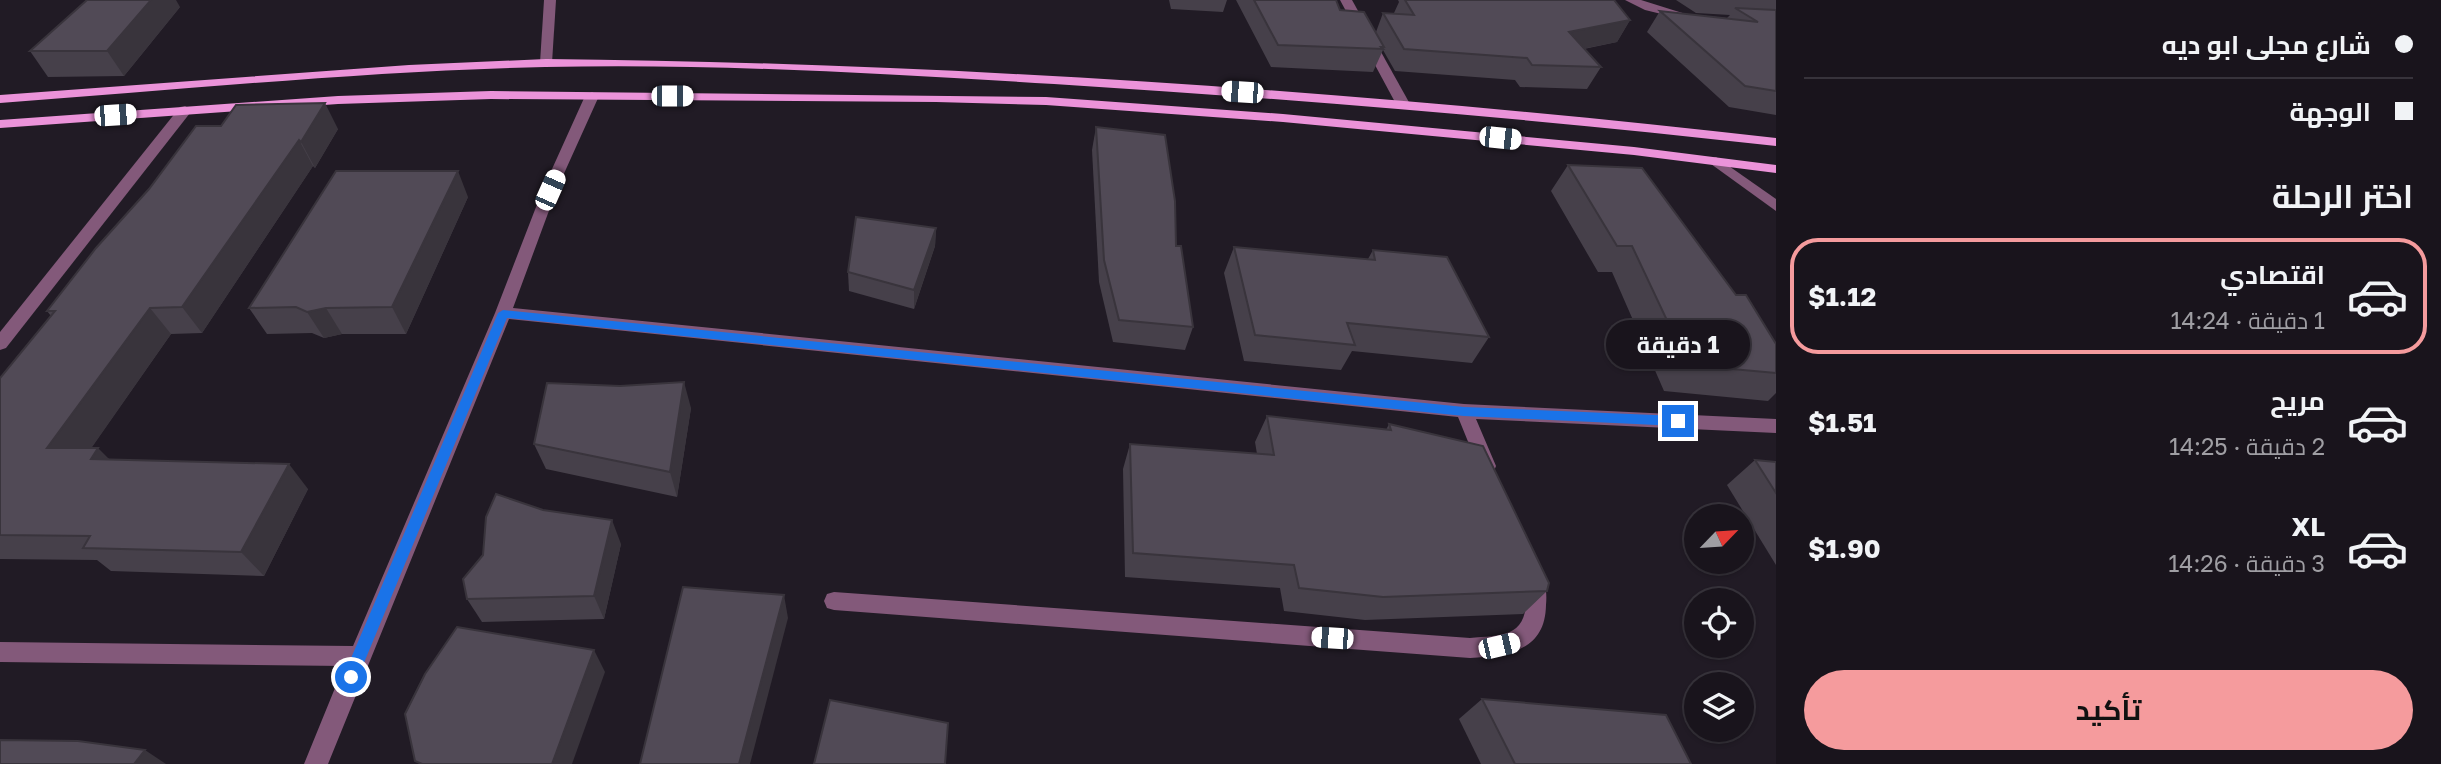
<!DOCTYPE html>
<html lang="ar">
<meta charset="utf-8">
<style>
body{margin:0;font-family:"Golos Text",Cairo,sans-serif;background:#262129;color:#f1f3f6;direction:rtl;height:100vh;display:flex;flex-direction:column;font-size:26px;white-space:nowrap}
*{box-sizing:border-box;margin:0}
p{font-size:23px;color:#9f9ea3}
.icon{flex:none;width:38px;height:38px;fill:none;stroke:currentColor;stroke-width:2;stroke-linecap:round;stroke-linejoin:round}
.map{position:relative;flex:1;overflow:hidden;direction:ltr}
.sheet{display:flex;flex-direction:column;background:#19141c;width:665px}
.sheet>*{flex:none}
.banner{display:grid;align-content:center;height:154px;padding:0 28px;background:#19141c}
.needle{width:46px;rotate:65deg}
.tools{position:absolute;left:1684px;top:504px;display:grid;gap:14px}
.tools a{display:grid;place-items:center;width:70px;height:70px;border-radius:50%;background:#19141c;box-shadow:0 2px 5px #0004,0 0 0 2px #37333b;font-size:35px}
.end{position:absolute;width:32px;height:32px;margin:-16px;border:9px solid #1a73e8;background:#fff;box-shadow:0 0 0 4px #fff}
.from{border-radius:50%}
.bubble{position:absolute;height:49px;border-radius:24px;background:#19141c;box-shadow:0 2px 5px #0004,0 0 0 2px #37333b;font-size:23px;font-weight:700;line-height:49px;text-align:center;direction:rtl}
.car{position:absolute;width:21px;height:42px;margin:-21px -10px;border-radius:9px;box-shadow:0 0 5px 2px #0007;background:linear-gradient(#fff 24%,#345 0 40%,#fff 0 76%,#345 0 86%,#fff 0)}
.banner b{display:flex;align-items:center;gap:24px;height:66px;font-size:26px}
.banner b+b{border-top:2px solid #37333b}
.banner i{width:18px;height:18px;background:#f1f3f6}
ul{padding:0;list-style:none}
li{display:flex;align-items:center;gap:21px;height:116px;margin:0 14px 10px;padding:0 14px;border:4px solid transparent;border-radius:28px}
li div{flex:1}
li b{display:block;font-size:26px}
li em{font-style:normal;font-weight:700}
li.on{border-color:#f59b9d}
li>.icon{width:63px;height:63px;stroke-width:1.5}
h2{padding:0 28px;font-size:32px;line-height:84px}
.button{display:flex;gap:14px;margin-top:auto;padding:14px 28px}
.button a{flex:1;height:80px;border-radius:42px;background:#f59b9d;color:#111;font-size:28px;font-weight:700;line-height:80px;text-align:center}
main{display:flex;flex:1;min-height:0}
.map>svg:first-child{display:block}
</style>
<main>
<section class="sheet">
<div class="banner">
<b><i class="from"></i>شارع مجلى ابو ديه</b>
<b><i></i>الوجهة</b>
</div>
<h2>اختر الرحلة</h2>
<ul>
<li class="on"><svg class="icon" aria-label="car" viewBox="0 0 24 24"><path d="M5 17H2v-5l4-1 3-4h7l3 4 3 1v5h-3M9 17h6M6 11h13"/><circle cx="7" cy="17" r="2"/><circle cx="17" cy="17" r="2"/></svg><div><b>اقتصادي</b><p>1 دقيقة · 14:24</p></div><em>$1.12</em></li>
<li><svg class="icon" aria-label="car" viewBox="0 0 24 24"><path d="M5 17H2v-5l4-1 3-4h7l3 4 3 1v5h-3M9 17h6M6 11h13"/><circle cx="7" cy="17" r="2"/><circle cx="17" cy="17" r="2"/></svg><div><b>مريح</b><p>2 دقيقة · 14:25</p></div><em>$1.51</em></li>
<li><svg class="icon" aria-label="car" viewBox="0 0 24 24"><path d="M5 17H2v-5l4-1 3-4h7l3 4 3 1v5h-3M9 17h6M6 11h13"/><circle cx="7" cy="17" r="2"/><circle cx="17" cy="17" r="2"/></svg><div><b>XL</b><p>3 دقيقة · 14:26</p></div><em>$1.90</em></li>
</ul>
<div class="button"><a>تأكيد</a></div>
</section>
<div class="map">
<svg width="1776" height="764" viewBox="0 0 1776 764">
<rect width="100%" height="100%" fill="#211b25"/>
<g fill="none" stroke-linecap="round" stroke-linejoin="round">
<g fill="#83597a" fill-rule="evenodd">
<path d="M 544,0 L 556,0 L 552,63 L 546,67 L 540,63 Z"/>
<path d="M 1340,0 L 1352,0 L 1410,104 L 1408,107 L 1398,107 L 1396,104 Z"/>
<path d="M 1625,0 L 1641,0 L 1692,16 L 1686,20 L 1645,10 Z"/>
<path d="M 592,92 L 599,96 L 557,189 L 513,308 L 1464,404 L 1776,419 L 1776,433 L 1476,419 L 1496,466 L 1494,471 L 1487,474 L 1480,471 L 1458,417 L 509,319 L 328,764 L 304,764 L 344,666 L 0,662 L 0,642 L 353,646 L 495,313 L 543,189 L 585,96 Z"/>
<path d="M 185,106 L 192,110 L 190,113 L 6,348 L 0,350 L 0,332 L 180,107 Z"/>
<path d="M 1716,157 L 1776,199 L 1776,211 L 1711,164 L 1711,158 Z"/>
<path d="M 1534,570 L 1541,573 C 1546,582 1547,594 1546,605 C 1545,652 1508,655 1470,658 L 834,610 L 827,608 L 824,601 L 827,594 L 834,592 L 1470,638 C 1500,635 1526,638 1526,600 C 1525,590 1522,582 1527,573 Z"/>
</g>
<g fill="#eb93d9" fill-rule="evenodd">
<path d="M 546,59 C 957,63 1368,92 1776,138 L 1776,146 C 1536,119 1295,99 1054,84 C 885,74 714,63 545,67 C 363,71 181,90 0,103 L 0,95 L 409,65 Z"/>
<path d="M 491,91 L 1046,97 L 1283,114 L 1634,147 L 1776,165 L 1776,173 L 1634,155 L 1283,122 L 1046,105 L 936,102 L 491,99 L 338,104 L 0,128 L 0,120 L 338,96 Z"/>
</g>
</g>
<g fill="#46404a">
<path d="M 1169,0 L 1227,0 L 1223,12 L 1171,9 Z"/>
<path d="M 1236,0 L 1336,0 L 1340,10 L 1376,32 L 1383,13 L 1394,13 L 1399,2 L 1398,0 L 1614,0 L 1630,20 L 1617,42 L 1584,49 L 1601,67 L 1587,89 L 1520,87 L 1515,80 L 1395,71 L 1383,50 L 1373,72 L 1271,67 Z"/>
<path d="M 1676,0 L 1776,0 L 1776,115 L 1729,107 L 1647,32 L 1660,11 L 1727,18 L 1730,15 L 1696,13 Z"/>
<path d="M 180,7 L 124,76 L 48,77 L 30,51 Z"/>
<path d="M 196,126 L 338,129 L 315,168 L 313,166 L 202,333 L 171,334 L 91,448 L 109,459 L 308,489 L 264,576 L 111,571 L 97,560 L 0,559 L 0,378 L 51,316 L 47,311 L 149,189 Z"/>
<path d="M 1096,127 L 1176,246 L 1193,327 L 1185,350 L 1113,342 L 1099,282 L 1092,150 Z"/>
<path d="M 1568,165 L 1736,295 L 1776,344 L 1776,393 L 1768,401 L 1664,391 L 1612,272 L 1598,272 L 1551,191 Z"/>
<path d="M 468,197 L 406,334 L 342,334 L 324,338 L 312,333 L 267,334 L 249,308 Z"/>
<path d="M 936,228 L 935,246 L 914,309 L 849,291 L 848,272 Z"/>
<path d="M 1234,247 L 1368,259 L 1373,250 L 1489,337 L 1472,363 L 1352,351 L 1341,370 L 1244,361 L 1224,273 Z"/>
<path d="M 620,386 L 691,408 L 677,497 L 546,469 L 534,444 Z"/>
<path d="M 1267,416 L 1386,430 L 1389,424 L 1547,591 L 1523,614 L 1365,620 L 1284,611 L 1280,588 L 1125,577 L 1123,469 L 1130,444 L 1257,454 L 1255,442 Z"/>
<path d="M 1755,460 L 1776,462 L 1776,565 L 1727,485 Z"/>
<path d="M 621,544 L 604,619 L 482,622 L 467,599 L 483,555 Z"/>
<path d="M 1482,699 L 1691,764 L 1481,764 L 1459,719 Z"/>
</g>
<g fill="#39343c">
<path d="M 151,0 L 176,0 L 180,7 L 124,76 L 107,51 Z"/>
<path d="M 1630,20 L 1617,42 L 1556,54 L 1569,32 Z"/>
<path d="M 325,103 L 338,129 L 315,168 L 301,142 Z"/>
<path d="M 299,140 L 313,166 L 202,333 L 182,307 Z"/>
<path d="M 458,171 L 468,197 L 406,334 L 392,307 Z"/>
<path d="M 936,228 L 935,246 L 914,309 L 914,290 Z"/>
<path d="M 150,308 L 171,334 L 74,473 L 47,448 Z"/>
<path d="M 326,308 L 342,334 L 324,338 L 307,312 Z"/>
<path d="M 684,382 L 691,408 L 677,497 L 670,472 Z"/>
<path d="M 98,448 L 123,473 L 91,459 Z"/>
<path d="M 289,464 L 308,489 L 264,576 L 241,552 Z"/>
<path d="M 612,520 L 621,544 L 604,619 L 594,596 Z"/>
<path d="M 784,595 L 788,618 L 750,764 L 739,764 Z"/>
<path d="M 594,650 L 605,672 L 572,764 L 552,764 Z"/>
<path d="M 145,750 L 166,764 L 134,764 Z"/>
</g>
<g fill="#514a56" stroke="#39343c" stroke-width="2">
<path d="M 87,0 L 151,0 L 107,51 L 30,51 Z"/>
<path d="M 1254,0 L 1336,0 L 1340,10 L 1364,12 L 1384,47 L 1381,47 L 1383,49 L 1278,45 Z"/>
<path d="M 1405,0 L 1614,0 L 1630,20 L 1569,32 L 1601,67 L 1532,65 L 1527,58 L 1404,49 L 1383,13 L 1414,15 Z"/>
<path d="M 1735,8 L 1776,10 L 1776,91 L 1745,86 L 1660,11 L 1758,22 Z"/>
<path d="M 325,103 L 301,142 L 299,140 L 182,307 L 150,308 L 47,448 L 98,448 L 91,459 L 289,464 L 241,552 L 83,548 L 90,536 L 0,535 L 0,378 L 55,311 L 47,311 L 96,248 L 149,189 L 196,126 L 221,126 L 236,105 Z"/>
<path d="M 1096,127 L 1165,135 L 1175,201 L 1176,246 L 1181,246 L 1193,327 L 1119,320 L 1104,260 Z"/>
<path d="M 1568,165 L 1642,168 L 1736,295 L 1746,295 L 1776,344 L 1776,373 L 1688,365 L 1632,246 L 1617,246 Z"/>
<path d="M 336,171 L 458,171 L 392,307 L 326,308 L 307,312 L 296,307 L 249,308 Z"/>
<path d="M 856,217 L 936,228 L 914,290 L 848,272 Z"/>
<path d="M 1234,247 L 1375,260 L 1373,250 L 1447,257 L 1489,337 L 1347,323 L 1355,345 L 1255,335 Z"/>
<path d="M 684,382 L 670,472 L 534,444 L 547,383 L 620,386 Z"/>
<path d="M 1267,416 L 1391,430 L 1389,424 L 1483,446 L 1549,583 L 1547,591 L 1383,597 L 1299,588 L 1294,565 L 1133,553 L 1130,444 L 1274,455 Z"/>
<path d="M 1755,460 L 1776,462 L 1776,493 Z"/>
<path d="M 496,494 L 543,510 L 612,520 L 594,596 L 467,599 L 463,579 L 483,555 L 486,517 Z"/>
<path d="M 683,587 L 784,595 L 739,764 L 640,764 Z"/>
<path d="M 457,627 L 594,650 L 552,764 L 422,764 L 415,761 L 405,714 L 425,674 Z"/>
<path d="M 1482,699 L 1666,715 L 1691,764 L 1515,764 Z"/>
<path d="M 830,700 L 948,723 L 945,764 L 814,764 Z"/>
<path d="M 0,740 L 78,741 L 145,750 L 134,764 L 0,764 Z"/>
</g>
<path fill="#1a73e8" d="M 503,310 L 1464,407 L 1678,416 L 1684,421 L 1678,426 L 1464,416 L 507,318 L 356,682 L 345,682 L 343,677 L 498,313 Z"/>
</svg>
<div class="tools">
<a><svg class="needle" viewBox="-14 -14 28 28"><path d="M0-13l5 13h-10z" fill="#e53935"/><path d="M0 13l5-13h-10z" fill="#9f9ea3"/></svg></a>
<a><svg class="icon" aria-label="locate" viewBox="0 0 24 24"><circle cx="12" cy="12" r="6"/><path d="M12 2v4M12 18v4M2 12h4M18 12h4"/></svg></a>
<a><svg class="icon" aria-label="layers" viewBox="0 0 24 24"><path d="M12 4l9 5-9 5-9-5zM3 14l9 5 9-5"/></svg></a>
</div>
<i class="end from" style="left:351px;top:677px"></i>
<i class="end" style="left:1678px;top:421px"></i>
<div class="bubble" style="left:1606px;top:320px;width:144px">1 دقيقة</div>
<i class="car" style="left:1242px;top:92px;rotate:274deg"></i>
<i class="car" style="left:672px;top:96px;rotate:90deg"></i>
<i class="car" style="left:115px;top:115px;rotate:86deg"></i>
<i class="car" style="left:1500px;top:138px;rotate:96deg"></i>
<i class="car" style="left:550px;top:190px;rotate:24deg"></i>
<i class="car" style="left:1332px;top:638px;rotate:274deg"></i>
<i class="car" style="left:1499px;top:646px;rotate:77deg"></i>
</div>
</main>
